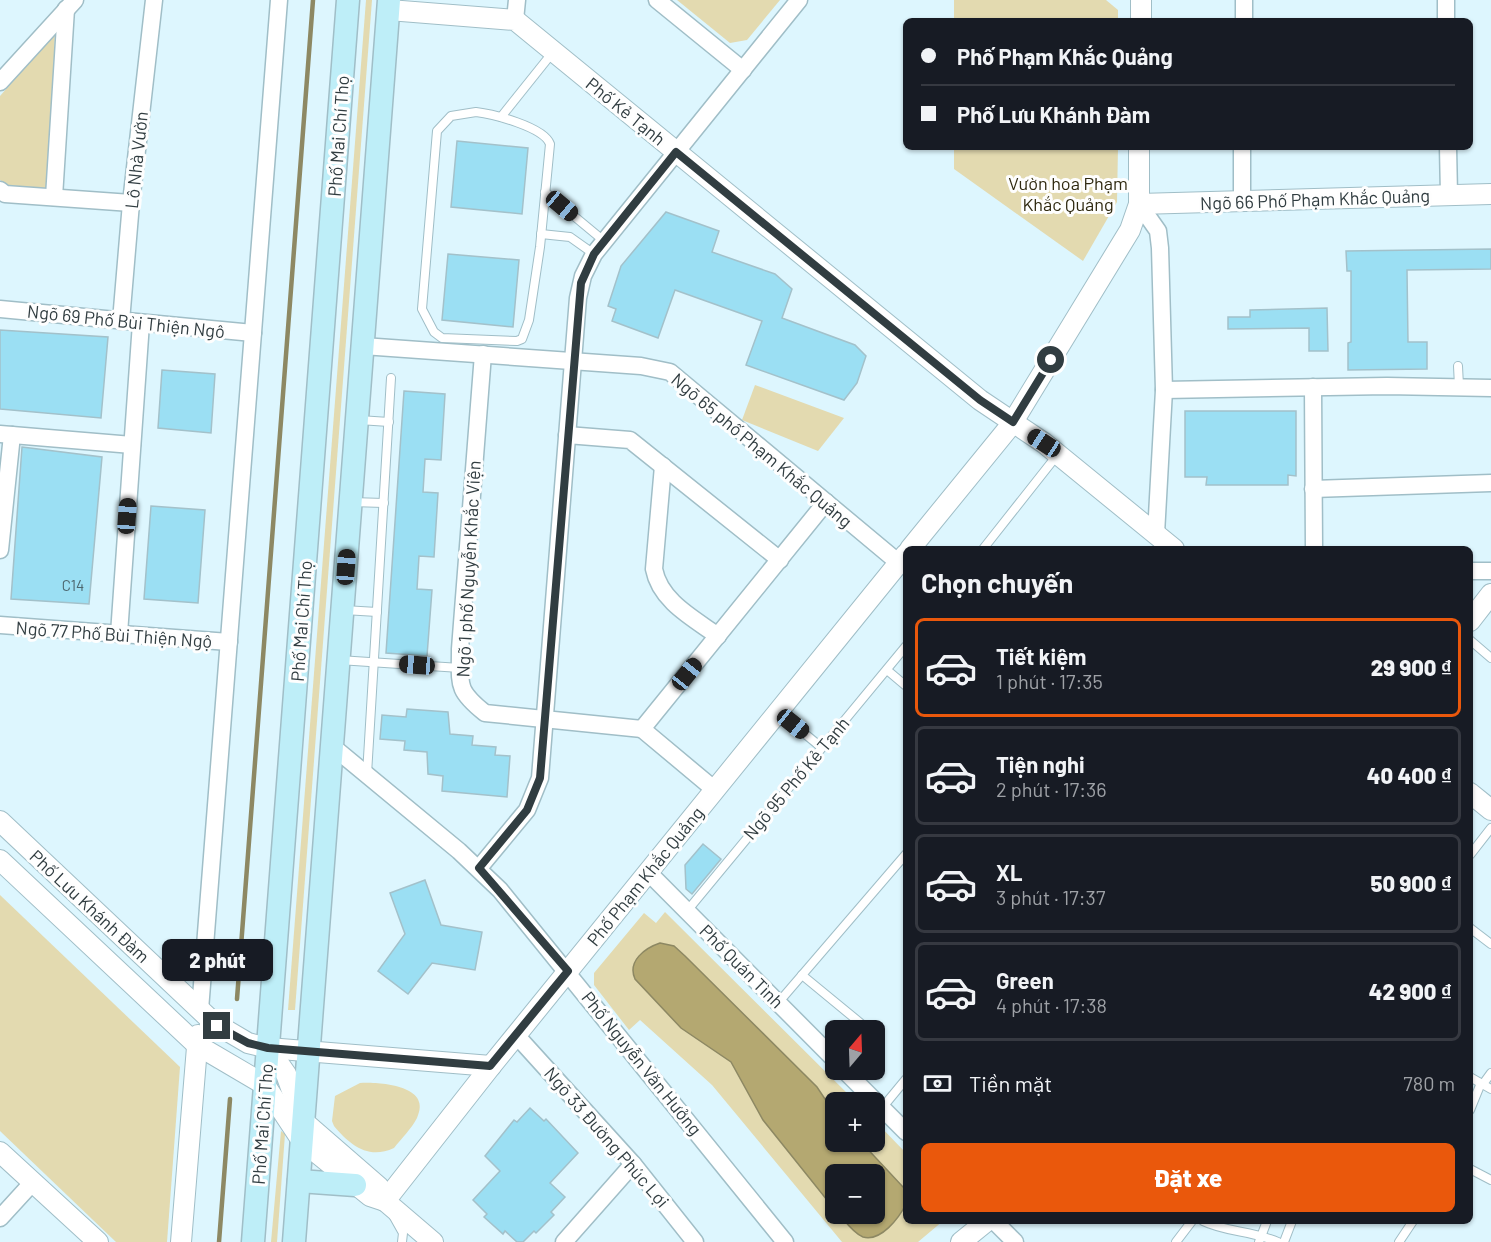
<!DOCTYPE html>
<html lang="vi">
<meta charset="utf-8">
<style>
body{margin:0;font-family:Barlow,sans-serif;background:#242831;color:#f1f3f6;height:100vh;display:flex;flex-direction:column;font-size:22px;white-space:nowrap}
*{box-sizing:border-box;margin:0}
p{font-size:20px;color:#9ea1a6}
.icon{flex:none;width:33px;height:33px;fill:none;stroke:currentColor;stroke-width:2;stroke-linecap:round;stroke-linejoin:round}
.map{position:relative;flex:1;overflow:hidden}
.side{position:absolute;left:903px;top:546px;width:570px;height:678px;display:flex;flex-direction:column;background:#171b24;border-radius:9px;box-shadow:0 2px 4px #0004}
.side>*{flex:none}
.top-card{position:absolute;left:903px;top:18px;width:570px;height:132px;border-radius:9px;box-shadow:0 2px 4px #0004;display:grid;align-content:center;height:132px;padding:0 18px;background:#171b24}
.needle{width:39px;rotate:19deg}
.tools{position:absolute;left:825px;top:1020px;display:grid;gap:12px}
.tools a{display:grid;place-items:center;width:60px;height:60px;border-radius:9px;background:#171b24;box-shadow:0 2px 4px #0004;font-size:30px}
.end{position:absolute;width:27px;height:27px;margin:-14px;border:8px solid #313d41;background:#fff;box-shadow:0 0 0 3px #fff}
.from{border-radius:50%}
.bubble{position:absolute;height:42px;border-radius:9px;background:#171b24;box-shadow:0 2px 4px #0004;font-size:20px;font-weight:800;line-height:42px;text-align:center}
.car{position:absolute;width:18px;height:36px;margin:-18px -9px;border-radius:8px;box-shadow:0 0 4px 2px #0007;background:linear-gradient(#222 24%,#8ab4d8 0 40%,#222 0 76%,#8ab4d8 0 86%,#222 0)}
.top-card b{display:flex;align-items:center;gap:21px;height:57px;font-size:22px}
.top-card b+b{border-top:2px solid #363941}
.top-card i{width:15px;height:15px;background:#f1f3f6}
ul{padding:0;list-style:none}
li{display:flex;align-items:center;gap:18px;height:99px;margin:0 12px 9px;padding:0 6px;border:3px solid #363941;border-radius:9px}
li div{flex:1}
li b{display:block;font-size:22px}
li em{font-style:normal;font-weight:800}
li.selected{border-color:#ea580c}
li>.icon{width:54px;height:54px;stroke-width:1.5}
h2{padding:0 18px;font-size:27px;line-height:72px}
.pay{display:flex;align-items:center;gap:15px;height:66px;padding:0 18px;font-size:22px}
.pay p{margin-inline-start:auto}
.action{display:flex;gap:12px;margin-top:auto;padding:12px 18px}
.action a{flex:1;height:69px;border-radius:9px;background:#ea580c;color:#fff;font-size:24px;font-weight:800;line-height:69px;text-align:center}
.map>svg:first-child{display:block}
</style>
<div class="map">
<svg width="1491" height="1242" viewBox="0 0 1491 1242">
<rect width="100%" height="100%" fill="#ddf6fe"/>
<g fill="#e3dab0" fill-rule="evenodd">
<path d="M 366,0 L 372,0 L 295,1010 L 288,1010 Z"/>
<path d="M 677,0 L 780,0 L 747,40 L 730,43 Z"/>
<path d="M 954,0 L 1106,0 L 1118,10 L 1118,21 L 954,21 Z"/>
<path d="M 55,33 L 49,190 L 7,185 L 0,180 L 0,96 Z"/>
<path d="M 954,147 L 1118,147 L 1117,202 L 1083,261 L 954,169 Z"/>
<path d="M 755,385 L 844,418 L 818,451 L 742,420 Z"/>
<path d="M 0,895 L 180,1067 L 167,1242 L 116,1242 L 0,1131 Z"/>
<path d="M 665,912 L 856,1102 L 836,1102 L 836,1142 L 874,1142 L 875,1121 L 906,1153 L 906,1221 L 943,1221 L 918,1242 L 842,1242 L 712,1085 L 640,1020 L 629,1030 L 594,985 L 594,973 L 644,913 L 656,923 ZM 836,1174 L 874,1174 L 874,1214 L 836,1214 Z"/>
<path d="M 360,1083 C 379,1082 433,1085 417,1118 C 412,1128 401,1139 394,1148 C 368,1160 350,1145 334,1126 L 332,1121 L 335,1096 Z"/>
<path d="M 281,1131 L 285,1134 L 277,1242 L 271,1242 Z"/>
</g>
<path fill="#b4a871" stroke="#8d8863" stroke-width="1.5" d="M 660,943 L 674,946 L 685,956 L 817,1087 L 835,1114 L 836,1142 L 861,1142 L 904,1188 L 906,1204 C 899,1218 881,1242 863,1237 C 853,1233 845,1221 839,1214 L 874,1214 L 874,1174 L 836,1174 L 835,1210 L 763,1120 L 731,1062 L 681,1028 L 635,979 C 627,961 645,948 660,943 Z"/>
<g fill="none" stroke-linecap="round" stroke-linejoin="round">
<g stroke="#8d8863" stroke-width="4.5">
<path d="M 237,999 L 313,0"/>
<path d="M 219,1242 L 230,1099"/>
</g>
</g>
<g fill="#9bdff3" stroke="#a3c1ca" stroke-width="1.5">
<path d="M 457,141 L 528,148 L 522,214 L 451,207 Z"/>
<path d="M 666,212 L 719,231 L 712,252 L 775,274 L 792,289 L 782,318 L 855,345 L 866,356 L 857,383 L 844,400 L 746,365 L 762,321 L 675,290 L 658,338 L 612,321 L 616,309 L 608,306 L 621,266 Z"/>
<path d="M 1491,249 L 1491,269 L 1407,270 L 1408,342 L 1427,342 L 1427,369 L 1348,370 L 1348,343 L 1351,342 L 1351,271 L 1347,271 L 1346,251 Z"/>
<path d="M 448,254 L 519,260 L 513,327 L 442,320 Z"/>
<path d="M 1327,308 L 1328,351 L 1309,351 L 1309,328 L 1228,329 L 1228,317 L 1250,317 L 1250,310 Z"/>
<path d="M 0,330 L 108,337 L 101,418 L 0,409 Z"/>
<path d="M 162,370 L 215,374 L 211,433 L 158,428 Z"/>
<path d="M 404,391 L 445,394 L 441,460 L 425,459 L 423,492 L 438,493 L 434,557 L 419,556 L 417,589 L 432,590 L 427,656 L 386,653 Z"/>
<path d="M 1185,411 L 1296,411 L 1296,476 L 1288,475 L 1288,485 L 1206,485 L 1207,477 L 1185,477 Z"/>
<path d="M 22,447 L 102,457 L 89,604 L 11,599 Z"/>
<path d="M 151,506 L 205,510 L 198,603 L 144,599 Z"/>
<path d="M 407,709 L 448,712 L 450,734 L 473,736 L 472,745 L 496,747 L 495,755 L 510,756 L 507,797 L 442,791 L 443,776 L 428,774 L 427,752 L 404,750 L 405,741 L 380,739 L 382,715 L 406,717 Z"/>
<path d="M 703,844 L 721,859 L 692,894 L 686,889 L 685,865 Z"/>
<path d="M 425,880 L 441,925 L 482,932 L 475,970 L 432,963 L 408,994 L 378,971 L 405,934 L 390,893 Z"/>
<path d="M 530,1108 L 544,1121 L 546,1119 L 578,1153 L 550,1183 L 565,1197 L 551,1212 L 554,1215 L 536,1233 L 534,1231 L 523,1242 L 517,1242 L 505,1231 L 503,1234 L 484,1217 L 487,1214 L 473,1200 L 500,1171 L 485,1156 L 514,1120 L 517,1122 Z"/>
</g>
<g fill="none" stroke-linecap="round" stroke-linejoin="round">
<defs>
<g id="service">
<path d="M 476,112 C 493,114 544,127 550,144 L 540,247 L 529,320 L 522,339 L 517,341 L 442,338 L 434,332 L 422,309 L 437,131 L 451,116 Z"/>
<path d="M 501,117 L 553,52"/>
<path d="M 545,192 L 604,241"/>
<path d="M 541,234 L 570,237 L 594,254"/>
<path d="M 1458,366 L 1459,386"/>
<path d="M 359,420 L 389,422"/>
<path d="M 351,502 L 384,503"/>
<path d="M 983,549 L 1058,454"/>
<path d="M 344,610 L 377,612"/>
<path d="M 1470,640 L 1491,658"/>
<path d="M 339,660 L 460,668"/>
<path d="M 887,670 L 906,686"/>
<path d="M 778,712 L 821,747"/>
<path d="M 367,774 L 391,378"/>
<path d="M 1470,855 L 1491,828"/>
<path d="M 687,911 L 906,646"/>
<path d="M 1470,928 L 1491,944"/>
<path d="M 802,975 L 864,1026"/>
<path d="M 778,1003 L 906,854"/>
<path d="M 1470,1077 L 1491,1089"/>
<path d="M 1483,1084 L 1491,1073"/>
<path d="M 882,1108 L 906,1079"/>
<path d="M 1470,1110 L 1481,1083"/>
<path d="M 1470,1169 L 1491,1180"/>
<path d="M 394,1217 L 403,1233 L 402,1242"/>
<path d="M 1203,1221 C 1225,1232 1253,1231 1278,1242"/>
<path d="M 1176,1242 L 1192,1221"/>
<path d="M 1259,1242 L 1267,1221"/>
<path d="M 1284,1242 L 1292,1221"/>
<path d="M 1399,1242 L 1413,1221"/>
</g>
<g id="minor">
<path d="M 657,0 L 743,70"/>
<path d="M 1446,0 L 1446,21"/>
<path d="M 515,20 L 517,0"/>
<path d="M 1244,21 L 1244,0"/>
<path d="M 0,82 L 75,0"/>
<path d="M 1448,147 L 1449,195"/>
<path d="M 0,190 L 5,194 L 131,203"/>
<path d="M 54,197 L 66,9"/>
<path d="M 1242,201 L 1242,147"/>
<path d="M 1139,204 L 1158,231 L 1160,248 L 1164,390 L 1156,534"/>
<path d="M 0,309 L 253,333"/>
<path d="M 121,321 L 131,203 L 154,0"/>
<path d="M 363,346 L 641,366 L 670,372 L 899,563"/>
<path d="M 483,354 L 460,649 C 460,685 456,690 485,713 L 642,729"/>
<path d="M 1313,387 L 1314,549"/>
<path d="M 1164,390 L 1387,386 L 1491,388"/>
<path d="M 0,434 L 132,445"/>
<path d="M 567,435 L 630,440 L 780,560"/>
<path d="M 663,466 L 654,569 C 660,601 693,618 718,636"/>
<path d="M 1313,489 L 1491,483"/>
<path d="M 0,550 L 12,435"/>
<path d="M 1470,571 L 1491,571"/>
<path d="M 0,625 L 229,642"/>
<path d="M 119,634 L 141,323"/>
<path d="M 332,746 L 459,851 L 500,890 L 785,1242"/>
<path d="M 715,790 L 642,729 L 826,502"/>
<path d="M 479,868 L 527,810 L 540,778 L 578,298 L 583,276 L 594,254 L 799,0"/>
<path d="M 648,872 L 836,1061"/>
<path d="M 200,1010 L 279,0"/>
<path d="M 516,1035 L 633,1164 L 695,1242"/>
<path d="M 844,1070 L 906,1132"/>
<path d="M 0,1218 L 33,1182"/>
<path d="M 994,1221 L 1015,1242"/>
<path d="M 564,1242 L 633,1164"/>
</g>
<g id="tertiary">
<path d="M 389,10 L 515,20 L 980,400 L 1044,443 L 1174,549"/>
<path d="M 1141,21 L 1141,0"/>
<path d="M 1139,204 L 1491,194"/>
<path d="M 910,549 L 1011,425 L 1130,230 L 1139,204 L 1139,147"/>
<path d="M 1470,621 L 1491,594"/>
<path d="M 1470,793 L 1491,810"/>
<path d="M 0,821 L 214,1023 L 248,1043 L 268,1048 L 491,1066"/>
<path d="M 0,860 L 197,1045 L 265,1085 L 302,1141 L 370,1196 L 385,1201"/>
<path d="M 268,1048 L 286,1074 L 303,1121 L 379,1187 L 385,1201 L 433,1242"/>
<path d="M 0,1152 L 98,1242"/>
<path d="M 385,1201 L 491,1066 L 906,554"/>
<path d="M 181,1242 L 198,1035"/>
<path d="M 961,1242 L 987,1221"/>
</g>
<g id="secondary">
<path d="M 299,1181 L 355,1185"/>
<path d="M 253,1242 L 348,0"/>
<path d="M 294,1242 L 389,0"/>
</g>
</defs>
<use href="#service" stroke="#a0bec7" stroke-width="10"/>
<use href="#minor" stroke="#a0bec7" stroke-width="19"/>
<use href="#tertiary" stroke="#a0bec7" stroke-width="22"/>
<use href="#secondary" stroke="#a0bec7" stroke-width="25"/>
<use href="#service" stroke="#fff" stroke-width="8"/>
<use href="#minor" stroke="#fff" stroke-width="16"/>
<use href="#tertiary" stroke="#fff" stroke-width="20"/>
<use href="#secondary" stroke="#beeef8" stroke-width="22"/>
</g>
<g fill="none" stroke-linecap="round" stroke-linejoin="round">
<path stroke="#313d41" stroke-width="8" d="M 217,1026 L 248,1043 L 268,1048 L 490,1066 L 568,971 L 479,868 L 527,810 L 540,778 L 581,283 L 594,254 L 676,152 L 980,400 L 1013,422 L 1051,360"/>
</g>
<g text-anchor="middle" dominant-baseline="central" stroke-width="6" stroke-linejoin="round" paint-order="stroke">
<g font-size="15" fill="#4c666e">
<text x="73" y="585">C14</text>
</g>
<g font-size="18" fill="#313d41" stroke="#fefefe">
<text transform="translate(626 111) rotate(39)">Phố Kẻ Tạnh</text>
<text transform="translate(338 136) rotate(-86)">Phố Mai Chí Thọ</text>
<text transform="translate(136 160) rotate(-84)">Lô Nhà Vườn</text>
<text transform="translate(1315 199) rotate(-2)">Ngõ 66 Phố Phạm Khắc Quảng</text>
<text transform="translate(126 321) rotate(6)">Ngõ 69 Phố Bùi Thiện Ngô</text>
<text transform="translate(762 450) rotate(40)">Ngõ 65 phố Phạm Khắc Quảng</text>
<text transform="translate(468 569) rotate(-87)">Ngõ 1 phố Nguyễn Khắc Viện</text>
<text transform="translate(301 621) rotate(-86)">Phố Mai Chí Thọ</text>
<text transform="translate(114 634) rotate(4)">Ngõ 77 Phố Bùi Thiện Ngộ</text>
<text transform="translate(796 778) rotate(-50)">Ngõ 95 Phố Kẻ Tạnh</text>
<text transform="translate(645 876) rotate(-51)">Phố Phạm Khắc Quảng</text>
<text transform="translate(90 906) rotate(43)">Phố Lưu Khánh Đàm</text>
<text transform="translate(742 966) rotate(45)">Phố Quán Tình</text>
<text transform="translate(642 1063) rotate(51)">Phố Nguyễn Văn Hưởng</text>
<text transform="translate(262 1124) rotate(-86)">Phố Mai Chí Thọ</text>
<text transform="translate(607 1137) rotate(49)">Ngõ 33 Đường Phúc Lợi</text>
</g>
<g font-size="18" fill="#2f2910" stroke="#fefefe">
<text x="1068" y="183">Vườn hoa Phạm<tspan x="1068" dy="21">Khắc Quảng</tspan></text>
</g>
</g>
</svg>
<div class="tools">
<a><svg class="needle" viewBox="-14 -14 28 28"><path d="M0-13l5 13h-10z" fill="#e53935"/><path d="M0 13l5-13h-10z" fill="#9ea1a6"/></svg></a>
<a>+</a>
<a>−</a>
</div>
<i class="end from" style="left:1051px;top:360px"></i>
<i class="end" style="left:217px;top:1026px"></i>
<div class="bubble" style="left:162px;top:939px;width:111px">2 phút</div>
<i class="car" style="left:562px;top:206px;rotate:130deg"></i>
<i class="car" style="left:1044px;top:443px;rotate:303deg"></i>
<i class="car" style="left:127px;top:516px;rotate:4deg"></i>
<i class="car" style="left:346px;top:567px;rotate:4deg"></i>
<i class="car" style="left:417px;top:665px;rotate:274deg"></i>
<i class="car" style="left:687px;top:674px;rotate:39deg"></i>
<i class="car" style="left:793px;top:724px;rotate:129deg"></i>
<div class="top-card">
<b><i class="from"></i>Phố Phạm Khắc Quảng</b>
<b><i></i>Phố Lưu Khánh Đàm</b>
</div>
<section class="side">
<h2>Chọn chuyến</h2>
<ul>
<li class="selected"><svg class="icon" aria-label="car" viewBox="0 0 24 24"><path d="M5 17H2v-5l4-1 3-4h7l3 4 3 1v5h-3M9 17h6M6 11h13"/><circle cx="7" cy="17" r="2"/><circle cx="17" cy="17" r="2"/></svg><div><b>Tiết kiệm</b><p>1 phút · 17:35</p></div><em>29 900 ₫</em></li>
<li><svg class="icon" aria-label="car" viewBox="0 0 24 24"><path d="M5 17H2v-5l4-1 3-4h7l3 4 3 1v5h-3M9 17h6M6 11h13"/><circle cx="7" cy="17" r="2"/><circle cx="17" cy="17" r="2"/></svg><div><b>Tiện nghi</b><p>2 phút · 17:36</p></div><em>40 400 ₫</em></li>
<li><svg class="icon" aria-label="car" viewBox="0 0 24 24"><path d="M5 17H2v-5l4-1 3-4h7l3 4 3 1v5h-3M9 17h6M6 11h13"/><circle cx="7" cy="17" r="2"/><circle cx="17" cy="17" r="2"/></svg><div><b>XL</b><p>3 phút · 17:37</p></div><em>50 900 ₫</em></li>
<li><svg class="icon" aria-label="car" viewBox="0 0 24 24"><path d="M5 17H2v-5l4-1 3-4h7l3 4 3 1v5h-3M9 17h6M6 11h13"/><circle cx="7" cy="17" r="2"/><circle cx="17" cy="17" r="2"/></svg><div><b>Green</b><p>4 phút · 17:38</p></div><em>42 900 ₫</em></li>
</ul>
<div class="pay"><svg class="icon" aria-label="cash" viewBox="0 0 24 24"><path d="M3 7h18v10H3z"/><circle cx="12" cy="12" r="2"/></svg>Tiền mặt<p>780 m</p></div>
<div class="action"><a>Đặt xe</a></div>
</section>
</div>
